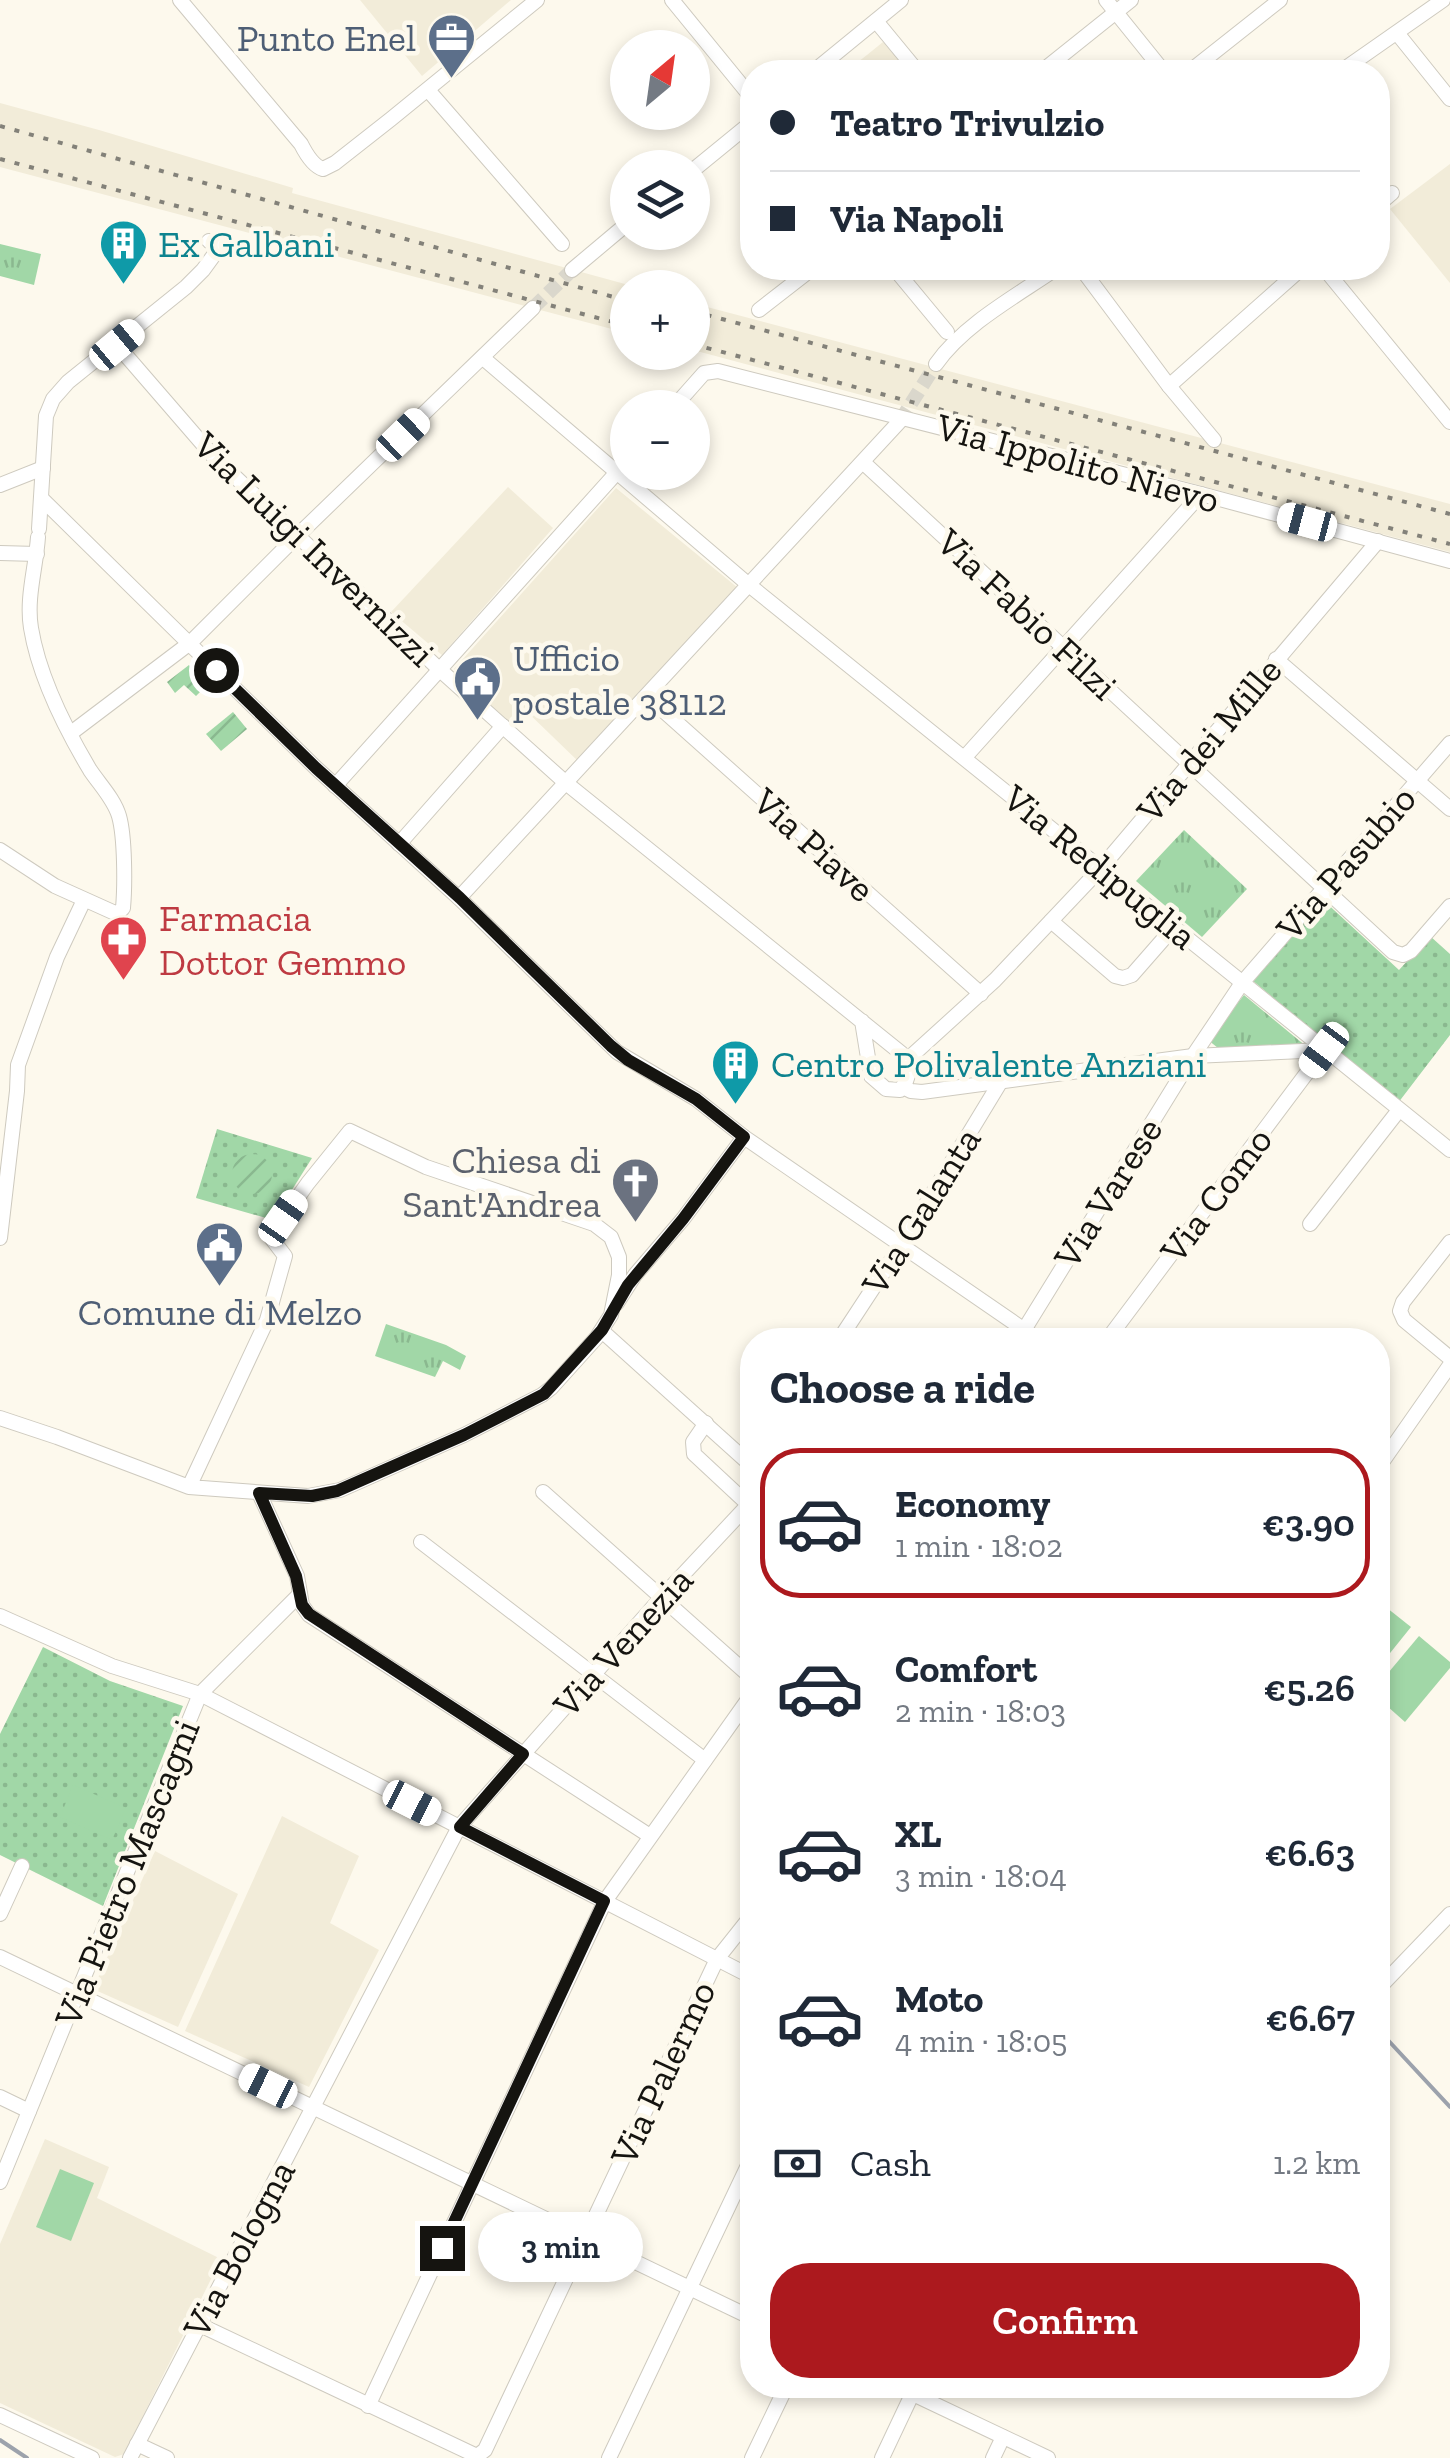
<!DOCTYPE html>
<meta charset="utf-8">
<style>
body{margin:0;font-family:"Zilla Slab",serif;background:#f2f2f3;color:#1f2937;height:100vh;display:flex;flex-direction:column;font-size:38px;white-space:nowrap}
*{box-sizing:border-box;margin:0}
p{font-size:32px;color:#747a83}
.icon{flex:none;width:55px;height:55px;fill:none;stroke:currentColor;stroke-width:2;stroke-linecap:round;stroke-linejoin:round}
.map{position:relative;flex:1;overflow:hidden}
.side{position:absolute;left:740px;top:1328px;width:650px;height:1070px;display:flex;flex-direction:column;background:#fff;border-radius:40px;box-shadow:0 5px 15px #0003}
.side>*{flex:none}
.banner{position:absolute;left:740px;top:60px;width:650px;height:220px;border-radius:40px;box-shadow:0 5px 15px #0003;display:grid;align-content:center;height:220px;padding:0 30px;background:#fff}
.needle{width:65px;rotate:29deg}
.fabs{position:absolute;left:610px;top:30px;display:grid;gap:20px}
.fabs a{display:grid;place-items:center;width:100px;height:100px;border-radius:50%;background:#fff;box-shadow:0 5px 15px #0003;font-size:50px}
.end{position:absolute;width:45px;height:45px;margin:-22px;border:12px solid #151410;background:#fff;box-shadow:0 0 0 5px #fff}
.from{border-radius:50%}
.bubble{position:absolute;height:70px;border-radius:35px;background:#fff;box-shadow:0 5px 15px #0003;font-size:32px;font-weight:600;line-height:70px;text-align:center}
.car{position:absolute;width:30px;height:60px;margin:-30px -15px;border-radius:12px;box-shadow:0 0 8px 2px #0007;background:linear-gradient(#fff 24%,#345 0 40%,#fff 0 76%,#345 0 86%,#fff 0)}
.banner b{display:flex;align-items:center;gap:35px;height:95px;font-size:38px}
.banner b+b{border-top:2px solid #e0e1e3}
.banner i{width:25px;height:25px;background:#1f2937}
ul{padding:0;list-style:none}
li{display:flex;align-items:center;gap:30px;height:150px;margin:0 20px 15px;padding:0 10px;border:5px solid transparent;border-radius:40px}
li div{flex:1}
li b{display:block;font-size:38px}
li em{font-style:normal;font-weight:600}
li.active{border-color:#ac191e}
li>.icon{width:90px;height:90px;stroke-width:1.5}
h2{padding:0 30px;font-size:45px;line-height:120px}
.pay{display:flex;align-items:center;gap:25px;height:110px;padding:0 30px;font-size:38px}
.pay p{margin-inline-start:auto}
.cta{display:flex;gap:20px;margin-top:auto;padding:20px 30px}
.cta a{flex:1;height:115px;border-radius:40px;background:#ac191e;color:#fff;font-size:40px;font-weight:600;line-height:115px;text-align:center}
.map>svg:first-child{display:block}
</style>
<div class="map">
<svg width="1450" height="2458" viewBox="0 0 1450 2458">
<defs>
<pattern id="grass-tufts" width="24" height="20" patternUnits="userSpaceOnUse" patternTransform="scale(2.5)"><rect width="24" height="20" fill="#a1d7a7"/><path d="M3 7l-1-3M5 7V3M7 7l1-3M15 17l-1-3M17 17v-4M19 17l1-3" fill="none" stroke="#8ab88f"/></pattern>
<pattern id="park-dots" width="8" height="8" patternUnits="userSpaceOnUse" patternTransform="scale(2.5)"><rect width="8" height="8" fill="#a1d7a7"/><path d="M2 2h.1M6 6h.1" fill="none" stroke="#8ab88f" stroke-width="1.8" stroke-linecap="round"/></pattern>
<pattern id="garden-furrows" width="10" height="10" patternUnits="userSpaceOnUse" patternTransform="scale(2.5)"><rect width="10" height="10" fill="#a1d7a7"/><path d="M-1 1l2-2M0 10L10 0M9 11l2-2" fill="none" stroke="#8ab88f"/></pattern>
</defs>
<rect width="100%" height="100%" fill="#fdf9ed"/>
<g fill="#f2ecd9">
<path d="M 360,0 L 511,0 L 422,76 Z"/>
<path d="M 883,42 L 909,72 L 845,72 L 867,55 Z"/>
<path d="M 0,103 L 99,130 L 293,188 L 292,193 L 636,287 L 628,288 L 627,333 L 0,167 Z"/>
<path d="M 1450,164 L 1450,283 L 1390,209 Z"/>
<path d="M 692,303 L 1450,504 L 1450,552 L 693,350 Z"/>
<path d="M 508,487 L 553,528 L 442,655 L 391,612 Z"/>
<path d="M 616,488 L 738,588 L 581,764 L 522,707 L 508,722 L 454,669 Z"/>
<path d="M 282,1816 L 359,1856 L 330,1923 L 379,1950 L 309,2087 L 185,2031 Z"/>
<path d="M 155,1851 L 238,1894 L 178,2027 L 93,1989 Z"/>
<path d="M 45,2139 L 109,2167 L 97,2198 L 221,2259 L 124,2454 L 115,2457 L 0,2403 L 0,2244 Z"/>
</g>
<g fill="url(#grass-tufts)">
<path d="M 0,244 L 41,254 L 34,285 L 0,276 Z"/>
<path d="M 1184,830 L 1247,889 L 1202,937 L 1136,881 Z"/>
<path d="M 1244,995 L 1307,1047 L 1218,1048 L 1208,1040 Z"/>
<path d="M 386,1324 L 446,1345 L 466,1356 L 460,1370 L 443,1361 L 435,1377 L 375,1356 Z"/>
</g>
<g fill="url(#park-dots)">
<path d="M 1321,898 L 1399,970 L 1430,936 L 1450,954 L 1450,1035 L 1398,1103 L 1252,980 Z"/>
<path d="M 217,1129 L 312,1158 L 273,1220 L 196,1198 Z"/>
<path d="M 43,1647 L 110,1681 L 183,1706 L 103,1906 L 0,1855 L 0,1734 Z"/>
</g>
<g fill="url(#garden-furrows)">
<path d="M 189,665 L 208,684 L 196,696 L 184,685 L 175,693 L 167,682 Z"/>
<path d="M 233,712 L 247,729 L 221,751 L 206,734 Z"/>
<circle cx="252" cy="1174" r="20"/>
</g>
<g fill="#a1d7a7">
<path d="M 1382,1604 L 1411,1627 L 1378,1668 L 1378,1609 Z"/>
<path d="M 1419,1636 L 1450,1662 L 1450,1668 L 1405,1722 L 1378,1698 L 1378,1685 Z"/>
<path d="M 73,1785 L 126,1808 L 112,1840 L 60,1817 Z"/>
<path d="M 60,2169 L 94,2183 L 71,2241 L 36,2227 Z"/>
</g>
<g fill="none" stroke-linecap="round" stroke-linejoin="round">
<g stroke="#9ca2ac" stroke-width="4">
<path d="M 1386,2038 L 1450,2107"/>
<path d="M 0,2440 L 27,2458"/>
</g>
<g stroke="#dad7cc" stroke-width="14" stroke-dasharray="14 7" stroke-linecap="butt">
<path d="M 533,308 L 572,270"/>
<path d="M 900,421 L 936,364"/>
</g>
<defs>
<g id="minor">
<path d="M 180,0 L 301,144 C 306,154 313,166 323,169 L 335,163 L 391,119 L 537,0"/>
<path d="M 672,0 L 752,98"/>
<path d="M 1106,0 L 1164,72"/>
<path d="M 876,21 L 918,72"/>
<path d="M 1397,33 L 1450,99"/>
<path d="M 813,72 L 901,0"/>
<path d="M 1041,72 L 1131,0"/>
<path d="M 1189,72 L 1280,0"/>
<path d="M 1340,72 L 1443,0"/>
<path d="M 428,90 L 562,244"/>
<path d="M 692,171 L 752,122"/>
<path d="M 1378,205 L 1392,193"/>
<path d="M 894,268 L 947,332"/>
<path d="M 1081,268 L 1169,386 L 1214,440"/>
<path d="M 1324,268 L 1450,422"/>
<path d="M 572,270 L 628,223"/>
<path d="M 759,310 L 813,268"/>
<path d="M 117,345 L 213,456 L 439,669 L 566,783 L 901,1053 C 912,1064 910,1079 900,1090 L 886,1089 L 871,1076 L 862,1021"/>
<path d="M 483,358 L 749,585 L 1450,1150"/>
<path d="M 936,364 C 964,324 1018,295 1057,268"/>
<path d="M 1169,386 L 1302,268"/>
<path d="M 673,408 L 704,373 L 718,371 L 1201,494 L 1450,561"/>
<path d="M 866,465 L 1393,952 L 1403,955 L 1411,951 L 1450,906"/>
<path d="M 0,485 L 43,468"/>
<path d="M 42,499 L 316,768 L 459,898 L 617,1052 L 696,1099 L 744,1137 L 1039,1340"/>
<path d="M 39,529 L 46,416 L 53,399 L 68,382 L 186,287 L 203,270 L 222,244 L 209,241"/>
<path d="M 0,553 L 37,554"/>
<path d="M 1276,659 L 1450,809"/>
<path d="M 647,696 L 981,994"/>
<path d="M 71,733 L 190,643 L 296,537 L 533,308"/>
<path d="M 965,757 L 1201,494"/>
<path d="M 335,786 L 628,460"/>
<path d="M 399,844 L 503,726"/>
<path d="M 0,850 L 55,886 L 115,913 L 118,913 L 123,908 C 125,886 125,837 119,816 C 114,799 100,785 90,770 C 65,728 39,677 31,628 C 26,598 36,567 38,537"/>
<path d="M 459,898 L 900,421"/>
<path d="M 1051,921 L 1115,976 L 1123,978 L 1132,975 L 1174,927"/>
<path d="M 907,1060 L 995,980 L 1101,868 L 1378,541"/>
<path d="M 903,1087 L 911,1091 L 922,1092 L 1193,1056 L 1324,1050"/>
<path d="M 1310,1224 L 1399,1110"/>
<path d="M 0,1238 L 17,1091 L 18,1065 L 57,957 L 84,900"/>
<path d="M 1450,1242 L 1403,1302 L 1400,1311 L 1404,1320 L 1450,1358"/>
<path d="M 617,1303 L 635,1275 L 683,1219 L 744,1137"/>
<path d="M 602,1331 L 752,1466"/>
<path d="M 839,1340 L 902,1244 L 1001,1081"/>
<path d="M 1015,1340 L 1024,1330 L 1193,1056 L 1242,983 L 1450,743"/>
<path d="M 1107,1340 L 1324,1050"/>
<path d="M 0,1418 L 57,1437 L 189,1487 L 308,1496 L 340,1490 L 464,1435 L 542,1395 L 551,1388 L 597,1337 L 611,1315 L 619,1275 L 619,1257 L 611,1237 L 594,1224 L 426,1167 L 350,1131 L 308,1183 L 272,1234 L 272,1239 L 285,1256 L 267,1320 L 189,1487"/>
<path d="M 706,1423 L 693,1442 L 694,1454 L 752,1508"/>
<path d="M 1378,1468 L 1450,1365"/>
<path d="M 543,1492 L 752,1678"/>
<path d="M 259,1493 L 297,1576 L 302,1605 L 309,1615 L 650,1836"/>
<path d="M 421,1542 L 705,1760"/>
<path d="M 0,1616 L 112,1666 L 200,1694 L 752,1977"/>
<path d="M 0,1914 L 22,1866"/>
<path d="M 0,1957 L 752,2318"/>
<path d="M 1378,1989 L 1450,1914"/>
<path d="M 0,2097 L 29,2111"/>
<path d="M 0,2182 L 200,1694 L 300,1594"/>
<path d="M 200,2325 L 477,2456 L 485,2450 L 717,1959 L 752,1915"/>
<path d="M 894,2385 L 1048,2458"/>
<path d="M 368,2406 L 605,1901 L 752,1694"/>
<path d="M 0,2415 L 92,2458"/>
<path d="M 137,2444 L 167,2458"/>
<path d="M 130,2458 L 459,1827 L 662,1597 L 749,1504"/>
<path d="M 609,2458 L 752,2157"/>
<path d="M 752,2458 L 787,2385"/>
<path d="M 882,2458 L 916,2386"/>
<path d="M 993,2458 L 1003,2437"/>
</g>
</defs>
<use href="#minor" stroke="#cecabf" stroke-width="16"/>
<use href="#minor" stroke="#fff" stroke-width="14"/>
<g stroke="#838179" stroke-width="4" stroke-dasharray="5 10" stroke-linecap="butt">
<path d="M 0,126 L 628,301"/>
<path d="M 0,159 L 628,326"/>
<path d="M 692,311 L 1450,514"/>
<path d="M 692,344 L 1450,544"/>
</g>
</g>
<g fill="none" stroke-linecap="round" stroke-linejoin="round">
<path stroke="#151410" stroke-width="12" d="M 216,670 L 316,768 L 460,898 L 611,1046 L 628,1060 L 696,1099 L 744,1137 L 683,1219 L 628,1285 L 602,1330 L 544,1394 L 464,1435 L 337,1491 L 312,1496 L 259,1493 L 296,1576 L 302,1605 L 309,1614 L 523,1754 L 460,1827 L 604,1901 L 442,2248"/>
</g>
<defs>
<symbol id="office-pin" viewBox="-11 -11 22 30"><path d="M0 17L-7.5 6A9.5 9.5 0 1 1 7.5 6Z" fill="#5c6f8a" stroke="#fdf9ed"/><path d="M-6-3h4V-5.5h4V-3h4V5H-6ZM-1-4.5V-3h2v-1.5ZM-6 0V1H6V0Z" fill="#fff"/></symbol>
<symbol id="building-pin" viewBox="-11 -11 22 30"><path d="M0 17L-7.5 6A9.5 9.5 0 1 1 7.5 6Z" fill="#0f9aa8" stroke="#fdf9ed"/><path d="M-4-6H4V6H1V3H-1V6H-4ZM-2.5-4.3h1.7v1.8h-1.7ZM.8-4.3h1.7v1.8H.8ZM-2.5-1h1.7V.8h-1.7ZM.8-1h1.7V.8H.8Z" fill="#fff"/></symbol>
<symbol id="civic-pin" viewBox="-11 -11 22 30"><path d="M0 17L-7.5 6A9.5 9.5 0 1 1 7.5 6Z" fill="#5c6f8a" stroke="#fdf9ed"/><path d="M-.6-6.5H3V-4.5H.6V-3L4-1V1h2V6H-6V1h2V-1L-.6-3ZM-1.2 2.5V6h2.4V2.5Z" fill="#fff"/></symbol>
<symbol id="pharmacy-pin" viewBox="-11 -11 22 30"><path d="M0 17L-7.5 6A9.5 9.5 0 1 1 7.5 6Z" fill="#e0444e" stroke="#fdf9ed"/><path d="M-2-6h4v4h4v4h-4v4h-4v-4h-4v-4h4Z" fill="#fff"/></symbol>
<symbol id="church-pin" viewBox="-11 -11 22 30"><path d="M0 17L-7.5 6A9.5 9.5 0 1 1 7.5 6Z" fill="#6b7280" stroke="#fdf9ed"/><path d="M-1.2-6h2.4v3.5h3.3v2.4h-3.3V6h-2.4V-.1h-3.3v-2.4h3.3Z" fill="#fff"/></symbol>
</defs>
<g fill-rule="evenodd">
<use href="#office-pin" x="424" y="10" width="55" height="75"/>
<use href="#building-pin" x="96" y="216" width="55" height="75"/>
<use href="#civic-pin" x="450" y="652" width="55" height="75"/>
<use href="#pharmacy-pin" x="96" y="912" width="55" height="75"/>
<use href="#building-pin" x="708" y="1036" width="55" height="75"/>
<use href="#church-pin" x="608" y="1154" width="55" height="75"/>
<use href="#civic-pin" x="192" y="1218" width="55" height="75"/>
</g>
<g text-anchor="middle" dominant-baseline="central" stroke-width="9" stroke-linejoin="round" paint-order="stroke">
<g font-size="38" fill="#4e5e75" stroke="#fdf9ed" text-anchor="end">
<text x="416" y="38">Punto Enel</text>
<text x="513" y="658" text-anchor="start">Ufficio<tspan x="513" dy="44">postale 38112</tspan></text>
<text x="220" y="1312" text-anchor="middle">Comune di Melzo</text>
</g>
<g font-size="38" fill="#0d838f" stroke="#fdf9ed" text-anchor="start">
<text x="158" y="244">Ex Galbani</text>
<text x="771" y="1064">Centro Polivalente Anziani</text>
</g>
<g font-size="38" fill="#151410" stroke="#fdf9ed">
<text transform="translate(1078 463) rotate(15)">Via Ippolito Nievo</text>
<text transform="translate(314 549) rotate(44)">Via Luigi Invernizzi</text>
<text transform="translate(1027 614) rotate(43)">Via Fabio Filzi</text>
<text transform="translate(1209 740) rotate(-50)">Via dei Mille</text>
<text transform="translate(814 845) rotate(42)">Via Piave</text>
<text transform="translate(1346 863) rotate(-49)">Via Pasubio</text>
<text transform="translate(1100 867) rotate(39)">Via Redipuglia</text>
<text transform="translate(1108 1193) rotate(-58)">Via Varese</text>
<text transform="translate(1216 1195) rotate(-53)">Via Como</text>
<text transform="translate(921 1211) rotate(-58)">Via Galanta</text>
<text transform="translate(623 1642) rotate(-48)">Via Venezia</text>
<text transform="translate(127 1873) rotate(-68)">Via Pietro Mascagni</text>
<text transform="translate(663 2073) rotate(-65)">Via Palermo</text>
<text transform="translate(239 2249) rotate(-62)">Via Bologna</text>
</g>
<g font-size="38" fill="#be3a42" stroke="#fdf9ed" text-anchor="start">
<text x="159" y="918">Farmacia<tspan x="159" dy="44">Dottor Gemmo</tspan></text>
</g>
<g font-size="38" fill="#5b616d" stroke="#fdf9ed" text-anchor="end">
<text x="601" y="1160">Chiesa di<tspan x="601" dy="44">Sant'Andrea</tspan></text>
</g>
</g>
</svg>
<div class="fabs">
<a><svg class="needle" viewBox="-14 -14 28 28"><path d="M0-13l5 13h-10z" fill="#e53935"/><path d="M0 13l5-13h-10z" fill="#747a83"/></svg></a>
<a><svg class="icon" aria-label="layers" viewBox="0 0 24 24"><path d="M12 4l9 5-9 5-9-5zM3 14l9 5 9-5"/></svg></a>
<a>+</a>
<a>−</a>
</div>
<i class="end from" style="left:216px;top:670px"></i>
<i class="end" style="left:442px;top:2248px"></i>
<div class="bubble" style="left:478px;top:2212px;width:165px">3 min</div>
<i class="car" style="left:117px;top:345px;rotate:50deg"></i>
<i class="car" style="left:403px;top:435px;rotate:46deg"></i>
<i class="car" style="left:1307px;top:522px;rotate:285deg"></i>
<i class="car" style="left:1324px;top:1050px;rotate:217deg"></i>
<i class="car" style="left:283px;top:1218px;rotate:35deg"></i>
<i class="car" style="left:412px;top:1803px;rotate:117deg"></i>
<i class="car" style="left:268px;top:2086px;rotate:296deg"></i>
<div class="banner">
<b><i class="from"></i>Teatro Trivulzio</b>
<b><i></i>Via Napoli</b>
</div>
<section class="side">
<h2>Choose a ride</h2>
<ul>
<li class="active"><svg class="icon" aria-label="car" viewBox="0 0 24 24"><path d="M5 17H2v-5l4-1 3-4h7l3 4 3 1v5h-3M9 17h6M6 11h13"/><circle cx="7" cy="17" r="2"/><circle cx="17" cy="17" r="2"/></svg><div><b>Economy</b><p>1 min · 18:02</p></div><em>€3.90</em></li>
<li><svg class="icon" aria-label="car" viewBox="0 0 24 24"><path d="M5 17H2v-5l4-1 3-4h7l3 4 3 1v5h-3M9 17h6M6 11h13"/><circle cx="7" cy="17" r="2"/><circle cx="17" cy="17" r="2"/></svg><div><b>Comfort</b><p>2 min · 18:03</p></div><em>€5.26</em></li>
<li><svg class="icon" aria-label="car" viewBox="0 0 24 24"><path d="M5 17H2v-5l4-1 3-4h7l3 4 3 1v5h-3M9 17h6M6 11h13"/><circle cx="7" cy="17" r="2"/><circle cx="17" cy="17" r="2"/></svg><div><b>XL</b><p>3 min · 18:04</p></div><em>€6.63</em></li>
<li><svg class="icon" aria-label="car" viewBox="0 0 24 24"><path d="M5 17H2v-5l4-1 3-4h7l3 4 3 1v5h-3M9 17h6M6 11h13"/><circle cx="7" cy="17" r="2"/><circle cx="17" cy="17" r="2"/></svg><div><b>Moto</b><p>4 min · 18:05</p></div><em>€6.67</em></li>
</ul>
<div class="pay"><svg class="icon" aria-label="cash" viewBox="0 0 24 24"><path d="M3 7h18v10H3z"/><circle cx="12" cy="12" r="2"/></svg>Cash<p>1.2 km</p></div>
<div class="cta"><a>Confirm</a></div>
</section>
</div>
